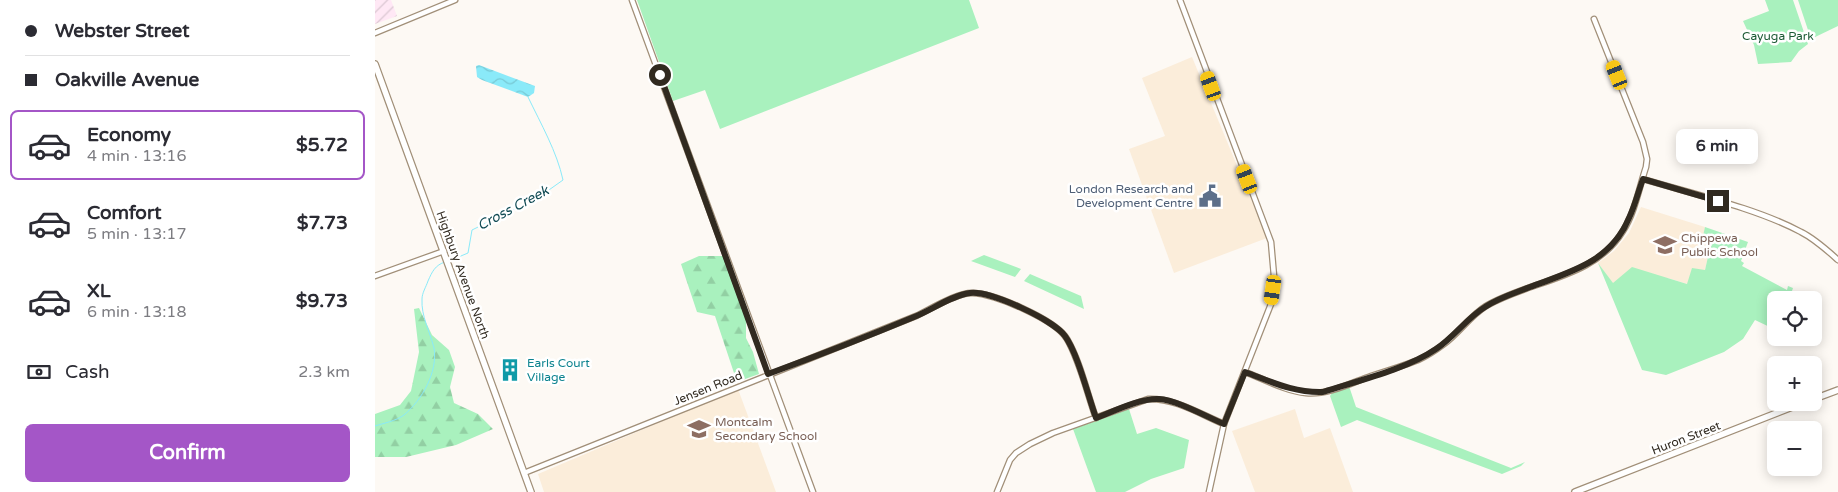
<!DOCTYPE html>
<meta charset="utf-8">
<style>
body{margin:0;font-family:"Varela Round",sans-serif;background:#f7f7f7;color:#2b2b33;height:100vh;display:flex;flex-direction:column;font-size:19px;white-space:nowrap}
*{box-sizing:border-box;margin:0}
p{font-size:16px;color:#7c7c81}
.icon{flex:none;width:28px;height:28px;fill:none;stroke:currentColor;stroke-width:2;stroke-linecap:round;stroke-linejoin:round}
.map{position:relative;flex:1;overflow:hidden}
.sheet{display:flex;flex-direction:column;background:#fff;width:375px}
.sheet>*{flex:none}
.guide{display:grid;align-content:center;height:110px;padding:0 25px;background:#fff}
.tools{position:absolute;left:1392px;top:291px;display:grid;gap:10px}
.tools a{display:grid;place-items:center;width:55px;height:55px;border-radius:8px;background:#fff;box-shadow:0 2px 12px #0003;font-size:25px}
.end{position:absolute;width:22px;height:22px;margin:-11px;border:6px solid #312a20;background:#fff;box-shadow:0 0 0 2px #fff}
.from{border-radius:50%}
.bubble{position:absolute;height:35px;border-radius:8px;background:#fff;box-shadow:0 2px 12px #0003;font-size:16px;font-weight:700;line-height:35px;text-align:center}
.car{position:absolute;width:15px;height:30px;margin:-15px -8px;border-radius:6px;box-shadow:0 0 4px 1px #0007;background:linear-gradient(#f5c518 24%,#345 0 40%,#f5c518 0 76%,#345 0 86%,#f5c518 0)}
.guide b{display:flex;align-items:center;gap:18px;height:48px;font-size:19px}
.guide b+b{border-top:1px solid #e1e1e2}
.guide i{width:12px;height:12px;background:#2b2b33}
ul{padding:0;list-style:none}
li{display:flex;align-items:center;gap:15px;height:70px;margin:0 10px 8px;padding:0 15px;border:2px solid transparent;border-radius:8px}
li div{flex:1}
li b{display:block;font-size:19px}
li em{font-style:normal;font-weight:700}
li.on{border-color:#a456c7}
li>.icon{width:45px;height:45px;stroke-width:1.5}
.pay{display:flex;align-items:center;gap:12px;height:55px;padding:0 25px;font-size:19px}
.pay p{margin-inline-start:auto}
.button{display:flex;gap:10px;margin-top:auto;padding:10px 25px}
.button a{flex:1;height:58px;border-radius:8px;background:#a456c7;color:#fff;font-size:20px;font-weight:700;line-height:58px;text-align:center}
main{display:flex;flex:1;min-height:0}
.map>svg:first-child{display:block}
</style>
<main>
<section class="sheet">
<div class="guide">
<b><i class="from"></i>Webster Street</b>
<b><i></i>Oakville Avenue</b>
</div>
<ul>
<li class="on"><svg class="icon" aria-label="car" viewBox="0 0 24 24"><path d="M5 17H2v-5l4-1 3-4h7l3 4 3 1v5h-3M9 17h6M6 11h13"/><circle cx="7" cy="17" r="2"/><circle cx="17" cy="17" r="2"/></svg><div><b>Economy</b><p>4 min · 13:16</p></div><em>$5.72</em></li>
<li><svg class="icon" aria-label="car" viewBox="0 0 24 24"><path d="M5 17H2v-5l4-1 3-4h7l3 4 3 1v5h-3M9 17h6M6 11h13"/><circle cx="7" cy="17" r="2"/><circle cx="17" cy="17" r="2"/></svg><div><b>Comfort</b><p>5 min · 13:17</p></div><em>$7.73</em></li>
<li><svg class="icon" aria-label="car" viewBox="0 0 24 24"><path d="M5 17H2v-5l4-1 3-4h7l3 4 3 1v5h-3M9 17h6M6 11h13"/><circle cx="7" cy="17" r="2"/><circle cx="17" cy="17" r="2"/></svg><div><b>XL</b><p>6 min · 13:18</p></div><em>$9.73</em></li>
</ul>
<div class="pay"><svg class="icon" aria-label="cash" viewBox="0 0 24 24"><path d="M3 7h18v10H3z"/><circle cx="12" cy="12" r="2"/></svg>Cash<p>2.3 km</p></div>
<div class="button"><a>Confirm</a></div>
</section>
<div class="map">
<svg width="1463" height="492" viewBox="0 0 1463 492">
<defs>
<pattern id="industrial-furrows" width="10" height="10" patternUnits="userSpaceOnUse" patternTransform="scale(1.25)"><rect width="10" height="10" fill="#ffe8f5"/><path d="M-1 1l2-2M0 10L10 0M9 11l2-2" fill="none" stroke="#dbc7d2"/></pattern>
<pattern id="forest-firs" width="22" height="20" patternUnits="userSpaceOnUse" patternTransform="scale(1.25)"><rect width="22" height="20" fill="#a9f1be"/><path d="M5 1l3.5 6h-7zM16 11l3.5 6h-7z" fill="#92cfa3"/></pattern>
<pattern id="water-waves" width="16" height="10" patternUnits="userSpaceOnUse" patternTransform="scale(1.25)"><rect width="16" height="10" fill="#8aeaf9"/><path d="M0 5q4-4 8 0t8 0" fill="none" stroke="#78c9d5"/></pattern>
</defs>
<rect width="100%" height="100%" fill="#fdf9f4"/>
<g fill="#fbedda">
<path d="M 817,57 L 892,238 L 799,273 L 754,149 L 790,136 L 767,78 Z"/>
<path d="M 1266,207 L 1330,227 L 1329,236 L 1337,239 L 1330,270 L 1312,284 L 1293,278 L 1238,284 L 1223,263 L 1239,251 L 1254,233 Z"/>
<path d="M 363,389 L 401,492 L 169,492 L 163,474 Z"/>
<path d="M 920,409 L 929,438 L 955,428 L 978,492 L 880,492 L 857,431 Z"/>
</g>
<path fill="url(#industrial-furrows)" d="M 0,0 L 16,0 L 22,16 L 0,24 Z"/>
<g fill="#a9f1be">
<path d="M 262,0 L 594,0 L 604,28 L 345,129 L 330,90 L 298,101 Z"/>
<path d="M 1390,0 L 1418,0 L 1433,44 L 1424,51 L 1416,62 L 1383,64 L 1379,45 L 1368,21 L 1394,11 Z"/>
<path d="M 1423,0 L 1463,0 L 1463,26 L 1436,39 Z"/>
<path d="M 1330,227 L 1373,242 L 1366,261 L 1369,263 L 1367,266 L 1412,290 L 1413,286 L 1418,288 L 1414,300 L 1401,300 L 1401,330 L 1380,320 L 1368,339 L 1349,352 L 1291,375 L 1267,370 L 1223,263 L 1238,283 L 1257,267 L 1312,284 L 1317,268 L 1330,270 L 1337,239 L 1328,236 Z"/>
<path d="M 609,255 L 646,269 L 640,277 L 596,261 Z"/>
<path d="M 655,274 L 706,296 L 709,309 L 649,281 Z"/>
<path d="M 974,386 L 981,407 L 1136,468 L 1150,462 L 1146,466 L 1127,474 L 982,420 L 966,427 L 955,396 L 957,393 Z"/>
<path d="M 754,409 L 762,434 L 781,428 L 814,440 L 809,468 L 776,479 L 750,492 L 721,492 L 698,429 Z"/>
</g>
<g fill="url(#forest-firs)">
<path d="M 324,256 L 349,256 L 371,309 L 371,338 L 378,352 L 384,374 L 362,382 L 340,316 L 322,312 L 306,264 Z"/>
<path d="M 44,308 L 57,335 L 74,350 L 80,367 L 75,387 L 79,403 L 103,414 L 118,429 L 81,445 L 31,457 L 0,457 L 0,414 L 25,405 L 36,391 L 44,352 L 39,309 Z"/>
</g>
<path fill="url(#water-waves)" d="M 104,65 L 160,86 L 159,93 L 153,97 L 107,80 L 102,77 L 101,66 Z"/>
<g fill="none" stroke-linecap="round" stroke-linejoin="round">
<g stroke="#8aeaf9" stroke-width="1">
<path d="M 74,261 L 93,253 L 97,230 L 164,197 L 188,180 C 182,152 166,124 153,97"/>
<path d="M 0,426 C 9,423 21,421 29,415 C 47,400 63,372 59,348 C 55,332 46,316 47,299 C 47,293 51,287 53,281 C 57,272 60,265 70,262"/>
</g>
<defs>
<g id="minor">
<path d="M 257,0 L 438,492"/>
<path d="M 805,0 L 896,242 L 899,276 L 896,304 L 849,424 L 834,492"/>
<path d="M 0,33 L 80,0"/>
<path d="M 1268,179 C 1318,194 1381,208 1426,232 C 1440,239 1452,250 1463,260"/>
<path d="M 0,276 L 69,251"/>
<path d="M 870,372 C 889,379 910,391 931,393 C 953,395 976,383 996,376 C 1012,371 1028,366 1043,360 C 1052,356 1061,350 1069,344 C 1084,333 1095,316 1111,306 C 1155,280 1219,279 1248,231 C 1260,212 1264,188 1271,167 L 1272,159 L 1268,142 L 1219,19"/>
<path d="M 149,473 L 541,316 C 556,309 581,293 597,293 C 619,293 681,320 692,339 C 705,361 712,393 721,418"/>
<path d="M 622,492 L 635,460 L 641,453 L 655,444 L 678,433 L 773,399 C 800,398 825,414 849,424"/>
</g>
<g id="major">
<path d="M 0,64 L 156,492"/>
<path d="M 1439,399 L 1463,390"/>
<path d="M 1200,492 L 1430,402"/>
</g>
</defs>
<use href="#minor" stroke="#a18f78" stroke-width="7"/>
<use href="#major" stroke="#a18f78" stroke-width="8"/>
<use href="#minor" stroke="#fff" stroke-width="4.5"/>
<use href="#major" stroke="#fff" stroke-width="5.5"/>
</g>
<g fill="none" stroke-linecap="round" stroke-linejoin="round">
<path stroke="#312a20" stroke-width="6" d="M 285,75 L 393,374 C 442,356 491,337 539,317 C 557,310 575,296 595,293 C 614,290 679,320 690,336 C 703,354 713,396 721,418 C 739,411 765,398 784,399 C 802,400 832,417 849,424 L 870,372 C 897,382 919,393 948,392 C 982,381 1032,369 1061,349 C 1079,337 1092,318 1110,307 C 1123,298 1140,293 1155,287 C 1195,272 1236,262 1254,218 C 1260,206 1263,192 1268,179 L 1343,201"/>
</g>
<defs>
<symbol id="civic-bare" viewBox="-9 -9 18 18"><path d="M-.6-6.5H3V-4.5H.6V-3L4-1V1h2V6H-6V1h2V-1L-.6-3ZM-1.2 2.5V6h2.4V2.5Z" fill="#5c6f8a" stroke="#fff" stroke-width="2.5" paint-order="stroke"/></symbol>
<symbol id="school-bare" viewBox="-9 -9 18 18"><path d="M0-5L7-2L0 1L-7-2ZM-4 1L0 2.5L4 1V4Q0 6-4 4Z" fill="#8d6e63" stroke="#fff" stroke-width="2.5" paint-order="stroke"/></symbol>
<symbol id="building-bare" viewBox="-9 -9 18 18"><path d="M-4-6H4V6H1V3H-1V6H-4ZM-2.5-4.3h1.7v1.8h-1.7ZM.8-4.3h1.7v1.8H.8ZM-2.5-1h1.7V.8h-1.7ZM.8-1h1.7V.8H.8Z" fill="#0f9aa8" stroke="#fff" stroke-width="2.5" paint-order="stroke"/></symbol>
</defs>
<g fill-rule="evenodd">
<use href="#civic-bare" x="819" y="180" width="32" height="32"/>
<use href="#school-bare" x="1274" y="229" width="32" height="32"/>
<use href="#building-bare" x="119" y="354" width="32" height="32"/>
<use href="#school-bare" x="308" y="413" width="32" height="32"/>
</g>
<g text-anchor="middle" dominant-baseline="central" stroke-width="5" stroke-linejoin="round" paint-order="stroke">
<g font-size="12" fill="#1c5a35" stroke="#fff">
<text x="1403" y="36">Cayuga Park</text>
</g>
<g font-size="12" fill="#4e5e75" stroke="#fff" text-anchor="end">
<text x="818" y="189">London Research and<tspan x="818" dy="14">Development Centre</tspan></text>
</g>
<g font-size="12" fill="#785e54" stroke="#fff" text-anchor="start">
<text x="1306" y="238">Chippewa<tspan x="1306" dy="14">Public School</tspan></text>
<text x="340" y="422">Montcalm<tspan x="340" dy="14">Secondary School</tspan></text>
</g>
<g font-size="12" fill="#312a20" stroke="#fff">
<text transform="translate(88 275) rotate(70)">Highbury Avenue North</text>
<text transform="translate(333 388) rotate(-22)">Jensen Road</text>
<text transform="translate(1311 438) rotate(-21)">Huron Street</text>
</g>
<g font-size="12" fill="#0d838f" stroke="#fff" text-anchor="start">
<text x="152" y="363">Earls Court<tspan x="152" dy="14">Village</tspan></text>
</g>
<g font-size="14" font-style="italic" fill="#114b54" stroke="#fff">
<text transform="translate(138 208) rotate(-28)">Cross Creek</text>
</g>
</g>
</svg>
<div class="tools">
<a><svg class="icon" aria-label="locate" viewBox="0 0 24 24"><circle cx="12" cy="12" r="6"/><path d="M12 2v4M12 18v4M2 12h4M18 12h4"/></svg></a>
<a>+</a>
<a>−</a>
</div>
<i class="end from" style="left:285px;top:75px"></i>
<i class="end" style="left:1343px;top:201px"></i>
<div class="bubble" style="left:1301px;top:129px;width:82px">6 min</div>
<i class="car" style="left:1242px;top:75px;rotate:338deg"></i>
<i class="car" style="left:836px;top:86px;rotate:340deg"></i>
<i class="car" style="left:872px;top:179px;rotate:339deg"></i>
<i class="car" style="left:898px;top:290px;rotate:188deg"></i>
</div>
</main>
